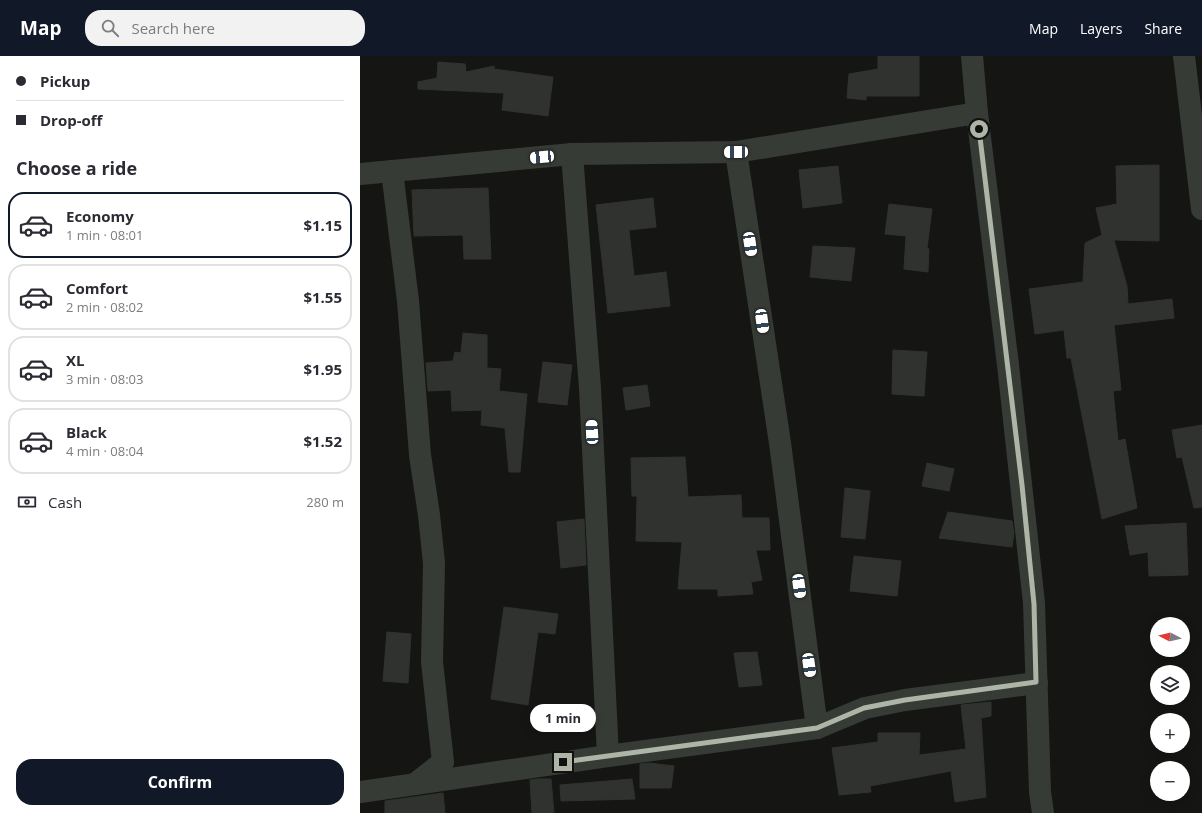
<!DOCTYPE html>
<meta charset="utf-8">
<style>
body{margin:0;font-family:"Open Sans",sans-serif;background:#f2f2f3;color:#2b2b33;height:100vh;display:flex;flex-direction:column;font-size:15px;white-space:nowrap}
*{box-sizing:border-box;margin:0}
p{font-size:13px;color:#7c7c81}
.icon{flex:none;width:22px;height:22px;fill:none;stroke:currentColor;stroke-width:2;stroke-linecap:round;stroke-linejoin:round}
.map{position:relative;flex:1;overflow:hidden}
.sheet{display:flex;flex-direction:column;background:#fff;width:360px}
.sheet>*{flex:none}
.hud{display:grid;align-content:center;height:88px;padding:0 16px;background:#fff}
.needle{width:26px;rotate:277deg}
.controls{position:absolute;left:790px;top:561px;display:grid;gap:8px}
.controls a{display:grid;place-items:center;width:40px;height:40px;border-radius:50%;background:#fff;box-shadow:0 2px 10px #0003;font-size:20px}
.end{position:absolute;width:18px;height:18px;margin:-9px;border:5px solid #aeb5a7;background:#111;box-shadow:0 0 0 2px #111}
.from{border-radius:50%}
.bubble{position:absolute;height:28px;border-radius:14px;background:#fff;box-shadow:0 2px 10px #0003;font-size:13px;font-weight:700;line-height:28px;text-align:center}
.car{position:absolute;width:12px;height:24px;margin:-12px -6px;border-radius:5px;box-shadow:0 0 3px 1px #0007;background:linear-gradient(#fff 24%,#345 0 40%,#fff 0 76%,#345 0 86%,#fff 0)}
.hud b{display:flex;align-items:center;gap:14px;height:38px;font-size:15px}
.hud b+b{border-top:1px solid #e1e1e2}
.hud i{width:10px;height:10px;background:#2b2b33}
ul{padding:0;list-style:none}
li{display:flex;align-items:center;gap:12px;height:66px;margin:0 8px 6px;padding:0 8px;border:2px solid #e1e1e2;border-radius:16px}
li div{flex:1}
li b{display:block;font-size:15px}
li em{font-style:normal;font-weight:700}
li.active{border-color:#111827}
li>.icon{width:36px;height:36px;stroke-width:1.5}
h2{padding:0 16px;font-size:18px;line-height:48px}
.pay{display:flex;align-items:center;gap:10px;height:44px;padding:0 16px;font-size:15px}
.pay p{margin-inline-start:auto}
.primary-button{display:flex;gap:8px;margin-top:auto;padding:8px 16px}
.primary-button a{flex:1;height:46px;border-radius:16px;background:#111827;color:#fff;font-size:16px;font-weight:700;line-height:46px;text-align:center}
header{display:flex;align-items:center;gap:24px;box-sizing:border-box;height:56px;padding:0 20px;background:#111827;color:#fff}
header strong{font-size:19px}
nav{display:flex;gap:22px;margin-inline-start:auto;font-size:14px}
.search{width:280px;height:36px;background:#f2f2f3;display:flex;align-items:center;gap:10px;box-sizing:border-box;padding:0 14px;border-radius:16px;color:#7c7c81;font-size:15px}
main{display:flex;flex:1;min-height:0}
.map>svg:first-child{display:block}
</style>
<header>
<strong>Map</strong>
<div class="search"><svg class="icon" aria-label="search" viewBox="0 0 24 24"><circle cx="10" cy="10" r="6"/><path d="M15 15l6 6"/></svg>Search here</div>
<nav><a>Map</a><a>Layers</a><a>Share</a></nav>
</header>
<main>
<section class="sheet">
<div class="hud">
<b><i class="from"></i>Pickup</b>
<b><i></i>Drop-off</b>
</div>
<h2>Choose a ride</h2>
<ul>
<li class="active"><svg class="icon" aria-label="car" viewBox="0 0 24 24"><path d="M5 17H2v-5l4-1 3-4h7l3 4 3 1v5h-3M9 17h6M6 11h13"/><circle cx="7" cy="17" r="2"/><circle cx="17" cy="17" r="2"/></svg><div><b>Economy</b><p>1 min · 08:01</p></div><em>$1.15</em></li>
<li><svg class="icon" aria-label="car" viewBox="0 0 24 24"><path d="M5 17H2v-5l4-1 3-4h7l3 4 3 1v5h-3M9 17h6M6 11h13"/><circle cx="7" cy="17" r="2"/><circle cx="17" cy="17" r="2"/></svg><div><b>Comfort</b><p>2 min · 08:02</p></div><em>$1.55</em></li>
<li><svg class="icon" aria-label="car" viewBox="0 0 24 24"><path d="M5 17H2v-5l4-1 3-4h7l3 4 3 1v5h-3M9 17h6M6 11h13"/><circle cx="7" cy="17" r="2"/><circle cx="17" cy="17" r="2"/></svg><div><b>XL</b><p>3 min · 08:03</p></div><em>$1.95</em></li>
<li><svg class="icon" aria-label="car" viewBox="0 0 24 24"><path d="M5 17H2v-5l4-1 3-4h7l3 4 3 1v5h-3M9 17h6M6 11h13"/><circle cx="7" cy="17" r="2"/><circle cx="17" cy="17" r="2"/></svg><div><b>Black</b><p>4 min · 08:04</p></div><em>$1.52</em></li>
</ul>
<div class="pay"><svg class="icon" aria-label="cash" viewBox="0 0 24 24"><path d="M3 7h18v10H3z"/><circle cx="12" cy="12" r="2"/></svg>Cash<p>280 m</p></div>
<div class="primary-button"><a>Confirm</a></div>
</section>
<div class="map">
<svg width="842" height="757" viewBox="0 0 842 757">
<rect width="100%" height="100%" fill="#151614"/>
<g fill="#303230" stroke="#2f322f">
<path d="M 518,0 L 559,0 L 559,40 L 506,40 L 506,44 L 487,42 L 489,18 L 518,13 Z"/>
<path d="M 78,6 L 105,8 L 106,16 L 134,10 L 134,13 L 193,21 L 188,60 L 142,54 L 144,37 L 58,33 L 58,26 L 77,22 Z"/>
<path d="M 799,109 L 799,185 L 754,184 L 767,230 L 768,248 L 812,243 L 814,262 L 754,269 L 761,334 L 753,335 L 758,385 L 765,383 L 777,452 L 742,463 L 711,302 L 707,302 L 704,274 L 675,278 L 669,233 L 723,226 L 725,187 L 742,179 L 736,152 L 757,148 L 756,110 Z"/>
<path d="M 478,110 L 482,147 L 443,152 L 439,114 Z"/>
<path d="M 128,132 L 131,203 L 104,203 L 103,179 L 54,180 L 52,134 Z"/>
<path d="M 293,142 L 296,171 L 269,174 L 274,220 L 306,216 L 310,250 L 248,257 L 236,149 Z"/>
<path d="M 529,148 L 572,153 L 567,192 L 569,193 L 568,216 L 544,213 L 546,180 L 525,178 Z"/>
<path d="M 453,190 L 495,192 L 491,225 L 450,221 Z"/>
<path d="M 103,277 L 127,279 L 127,312 L 141,313 L 139,335 L 167,338 L 160,416 L 149,416 L 145,372 L 121,369 L 122,354 L 92,355 L 91,334 L 68,335 L 66,307 L 93,305 L 95,296 L 101,297 Z"/>
<path d="M 533,294 L 567,296 L 564,340 L 532,338 Z"/>
<path d="M 183,306 L 212,309 L 207,349 L 178,346 Z"/>
<path d="M 287,329 L 290,350 L 266,354 L 263,332 Z"/>
<path d="M 842,369 L 842,451 L 834,452 L 822,401 L 817,402 L 812,374 Z"/>
<path d="M 325,401 L 328,441 L 381,439 L 382,462 L 409,462 L 410,494 L 396,494 L 402,524 L 391,526 L 393,538 L 358,540 L 358,533 L 318,533 L 322,486 L 276,485 L 277,440 L 272,440 L 271,402 Z"/>
<path d="M 567,407 L 594,413 L 589,435 L 562,430 Z"/>
<path d="M 485,432 L 510,435 L 505,483 L 481,481 Z"/>
<path d="M 588,456 L 652,465 L 654,477 L 652,491 L 579,482 Z"/>
<path d="M 224,463 L 226,509 L 201,512 L 197,466 Z"/>
<path d="M 826,467 L 828,519 L 789,520 L 788,496 L 770,499 L 765,470 Z"/>
<path d="M 494,500 L 541,505 L 537,540 L 490,535 Z"/>
<path d="M 144,551 L 198,558 L 195,578 L 178,576 L 168,649 L 131,643 Z"/>
<path d="M 27,576 L 51,578 L 48,627 L 23,625 Z"/>
<path d="M 397,596 L 402,629 L 379,631 L 374,597 Z"/>
<path d="M 631,646 L 631,660 L 621,662 L 626,741 L 595,746 L 591,715 L 510,730 L 511,736 L 479,739 L 472,692 L 518,686 L 518,677 L 560,677 L 559,699 L 606,693 L 601,649 Z"/>
<path d="M 289,707 L 314,710 L 311,732 L 280,732 L 280,708 Z"/>
<path d="M 177,723 L 191,723 L 194,757 L 172,757 L 170,724 Z"/>
<path d="M 272,723 L 275,743 L 201,745 L 200,729 Z"/>
<path d="M 83,737 L 85,757 L 25,757 L 25,745 Z"/>
</g>
<g fill="none" stroke-linecap="round" stroke-linejoin="round">
<g stroke="#373b36" stroke-width="22">
<path d="M 612,0 L 617,57 L 648,309 L 674,547 L 680,736 L 683,757"/>
<path d="M 824,0 L 842,153"/>
<path d="M 376,96 L 420,387 L 457,672"/>
<path d="M 212,98 L 230,332 L 248,700"/>
<path d="M 32,115 L 48,245 L 60,399 L 69,459 L 74,507 L 72,606 L 83,706 L 55,728"/>
<path d="M 0,118 L 212,98 L 376,96 L 617,57"/>
<path d="M 0,736 L 248,700 L 457,672 L 505,652 L 545,644 L 677,627"/>
</g>
</g>
<g fill="none" stroke-linecap="round" stroke-linejoin="round">
<path stroke="#aeb5a7" stroke-width="5" d="M 203,706 L 457,672 L 504,652 L 545,644 L 676,626 L 674,548 L 662,429 L 619,73"/>
</g>
</svg>
<div class="controls">
<a><svg class="needle" viewBox="-14 -14 28 28"><path d="M0-13l5 13h-10z" fill="#e53935"/><path d="M0 13l5-13h-10z" fill="#7c7c81"/></svg></a>
<a><svg class="icon" aria-label="layers" viewBox="0 0 24 24"><path d="M12 4l9 5-9 5-9-5zM3 14l9 5 9-5"/></svg></a>
<a>+</a>
<a>−</a>
</div>
<i class="end from" style="left:619px;top:73px"></i>
<i class="end" style="left:203px;top:706px"></i>
<div class="bubble" style="left:170px;top:648px;width:66px">1 min</div>
<i class="car" style="left:376px;top:96px;rotate:269deg"></i>
<i class="car" style="left:182px;top:101px;rotate:265deg"></i>
<i class="car" style="left:390px;top:188px;rotate:171deg"></i>
<i class="car" style="left:402px;top:265px;rotate:172deg"></i>
<i class="car" style="left:232px;top:376px;rotate:357deg"></i>
<i class="car" style="left:439px;top:530px;rotate:172deg"></i>
<i class="car" style="left:449px;top:609px;rotate:172deg"></i>
</div>
</main>
